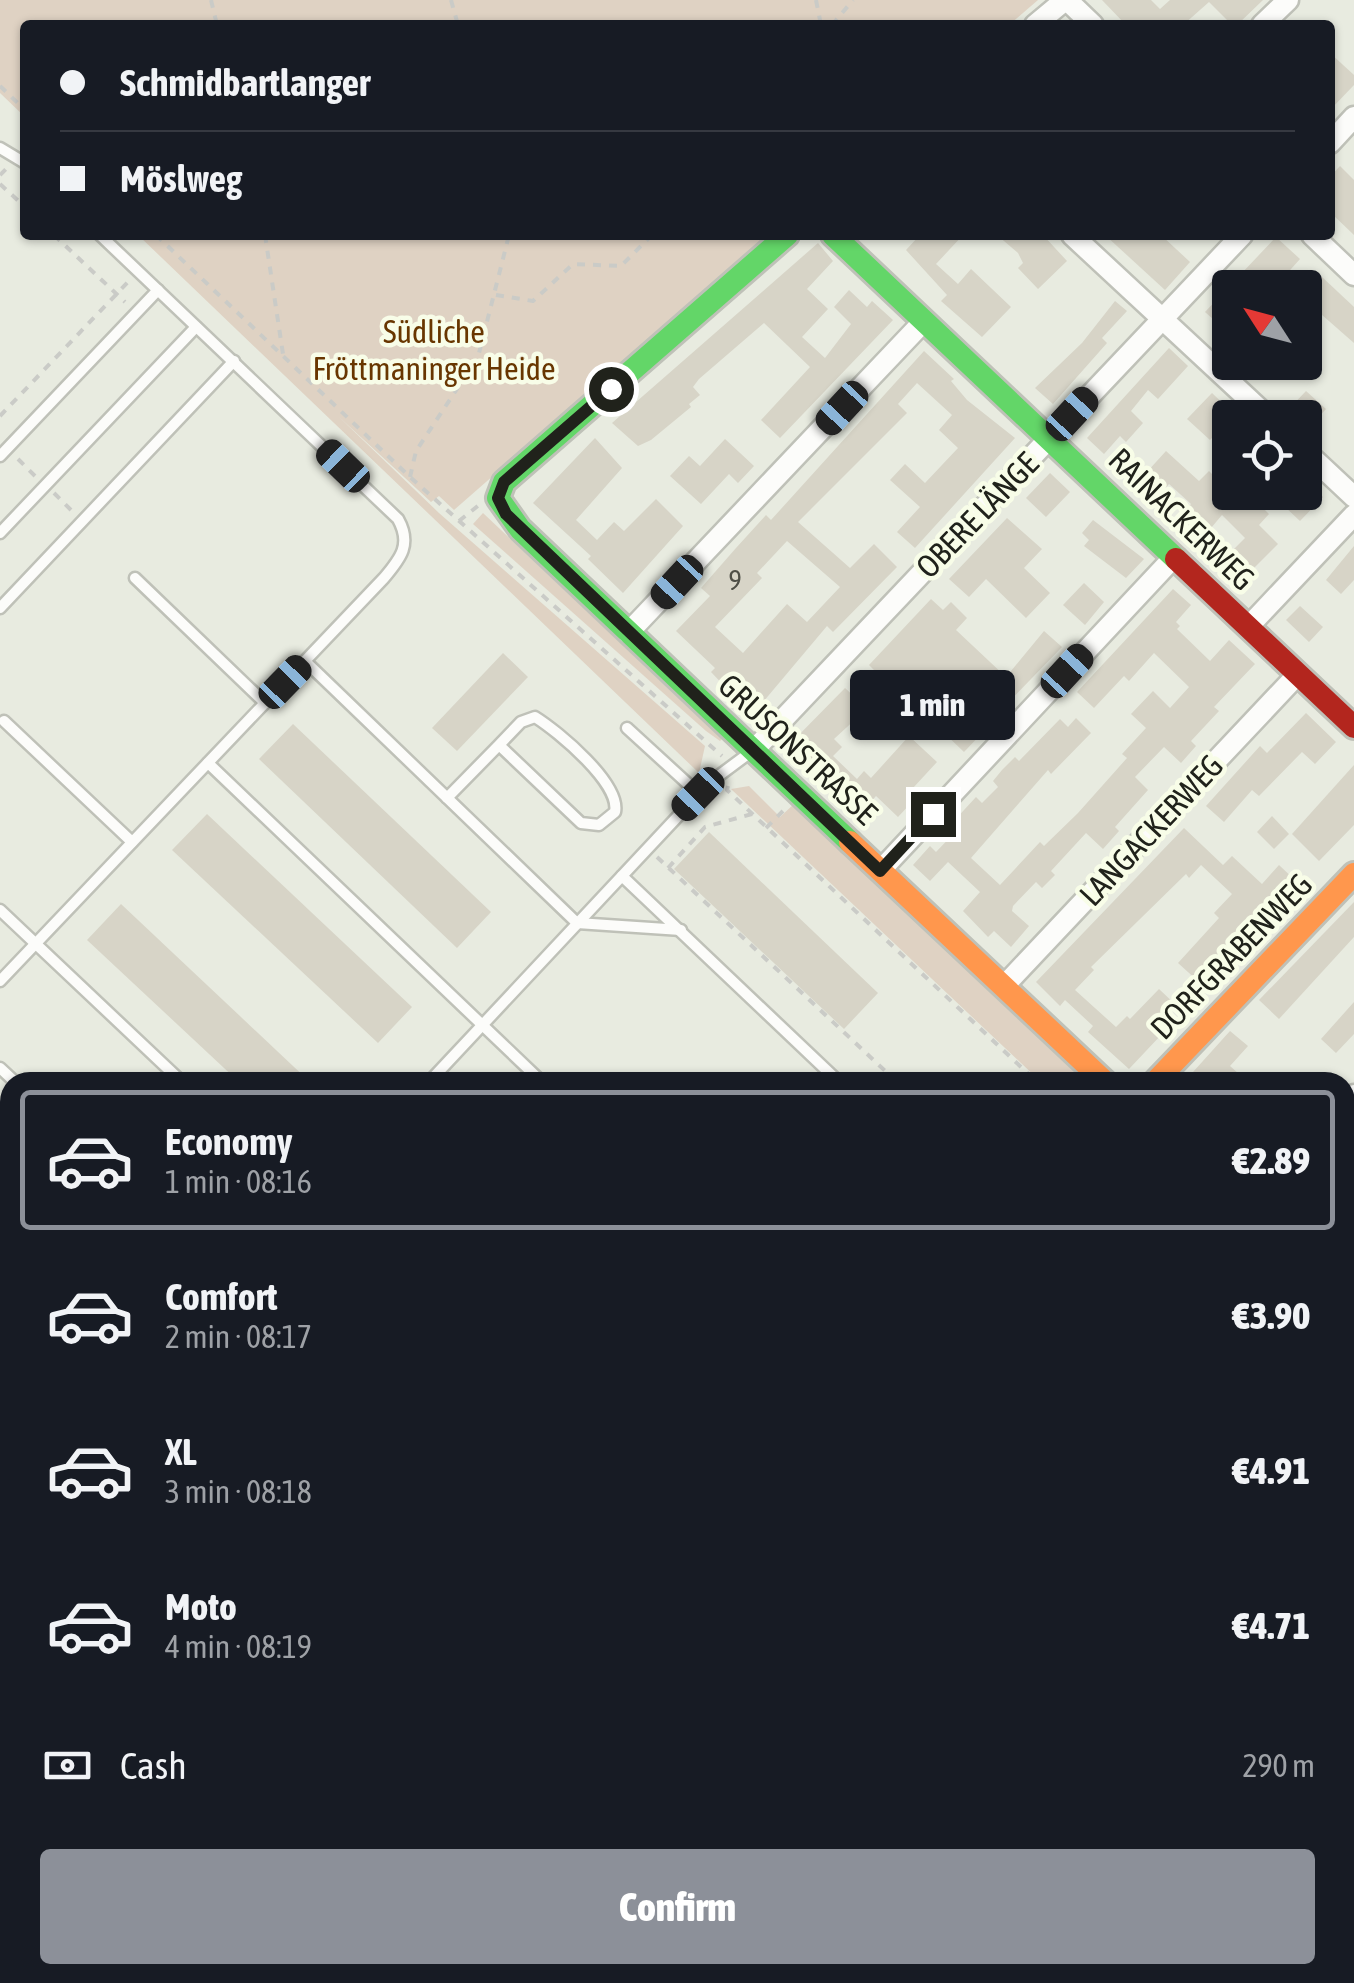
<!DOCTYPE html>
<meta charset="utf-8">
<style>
body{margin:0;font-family:"Asap Condensed",sans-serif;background:#20242c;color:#f1f3f6;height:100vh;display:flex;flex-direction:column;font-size:38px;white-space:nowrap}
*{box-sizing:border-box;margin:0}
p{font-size:32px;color:#9ea1a6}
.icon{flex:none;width:55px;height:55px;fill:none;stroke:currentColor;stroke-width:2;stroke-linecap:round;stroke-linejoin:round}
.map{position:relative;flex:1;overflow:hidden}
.panel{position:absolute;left:0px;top:1072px;width:1355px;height:912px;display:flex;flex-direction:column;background:#171b24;border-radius:30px 30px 0 0;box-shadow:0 2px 8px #0004}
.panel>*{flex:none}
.top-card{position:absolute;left:20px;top:20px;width:1315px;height:220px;border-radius:10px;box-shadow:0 2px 8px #0004;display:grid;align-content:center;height:220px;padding:0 40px;background:#171b24}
.needle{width:65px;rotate:306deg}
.tools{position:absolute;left:1212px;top:270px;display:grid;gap:20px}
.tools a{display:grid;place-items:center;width:110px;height:110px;border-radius:10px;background:#171b24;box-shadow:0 2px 8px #0004;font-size:50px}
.end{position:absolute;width:45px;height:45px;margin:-22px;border:12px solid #20221b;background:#fff;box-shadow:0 0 0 5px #fff}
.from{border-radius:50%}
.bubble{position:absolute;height:70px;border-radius:10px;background:#171b24;box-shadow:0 2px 8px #0004;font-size:32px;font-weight:800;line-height:70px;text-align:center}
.car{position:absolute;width:30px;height:60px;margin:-30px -15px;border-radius:12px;box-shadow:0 0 8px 2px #0007;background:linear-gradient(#222 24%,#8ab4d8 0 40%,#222 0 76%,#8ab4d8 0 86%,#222 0)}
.top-card b{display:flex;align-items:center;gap:35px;height:95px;font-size:38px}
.top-card b+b{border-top:2px solid #363941}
.top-card i{width:25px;height:25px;background:#f1f3f6}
ul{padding:18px 0 0;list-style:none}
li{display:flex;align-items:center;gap:30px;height:140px;margin:0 20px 15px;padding:0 20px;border:5px solid transparent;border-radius:10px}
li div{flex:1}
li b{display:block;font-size:38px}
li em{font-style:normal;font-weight:800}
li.active{border-color:#8c9099}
li>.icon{width:90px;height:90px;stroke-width:1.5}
.pay{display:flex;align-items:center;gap:25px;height:110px;padding:0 40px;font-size:38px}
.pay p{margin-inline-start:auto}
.action{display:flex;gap:20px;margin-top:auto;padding:20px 40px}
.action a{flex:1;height:115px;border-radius:10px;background:#8c9099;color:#fff;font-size:40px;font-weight:800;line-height:115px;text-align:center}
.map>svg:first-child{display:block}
</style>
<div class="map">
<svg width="1354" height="1983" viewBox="0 0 1354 1983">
<rect width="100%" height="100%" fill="#e8ebe0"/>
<path fill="#e2e8d4" d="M 1354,1666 L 1354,1983 L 986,1983 L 994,1975 L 1345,1975 L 1345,1669 Z"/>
<g fill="#dfd2c3">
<path d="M 0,0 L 1038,0 L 1009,25 L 25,25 L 25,117 L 0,93 Z"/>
<path d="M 138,235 L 769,235 L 454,510 L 439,496 L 431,502 L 338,416 L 439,513 L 705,746 L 699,773 Z"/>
<path d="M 483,513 L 722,739 L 720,741 L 706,731 L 473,524 Z"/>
<path d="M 749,786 L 780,817 L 794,804 L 1085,1082 L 1041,1082 L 731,789 Z"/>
<path d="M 1345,1386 L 1354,1394 L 1354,1557 L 1345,1550 Z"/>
<path d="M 542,1975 L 876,1975 L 882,1983 L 550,1983 Z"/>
</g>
<g fill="#d7d4c7" fill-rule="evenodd">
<path d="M 1102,0 L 1151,0 L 1160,9 L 1170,0 L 1263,0 L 1237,25 L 1232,25 L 1209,2 L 1183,25 L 1126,25 Z"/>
<path d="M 1330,53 L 1354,75 L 1354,85 L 1330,110 Z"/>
<path d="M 1340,166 L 1354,180 L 1354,235 L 1330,212 L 1330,177 Z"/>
<path d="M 920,235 L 963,235 L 936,264 L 958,284 L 971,269 L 1011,307 L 982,337 L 941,301 L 947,295 L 906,250 Z"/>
<path d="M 997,235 L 1043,235 L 1067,261 L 1038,289 L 1018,268 L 1023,263 L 1018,253 Z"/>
<path d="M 1105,235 L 1161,235 L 1190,262 L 1165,290 Z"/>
<path d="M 1276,237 L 1300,259 L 1274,288 L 1230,288 L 1230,320 L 1223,328 L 1205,312 Z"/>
<path d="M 818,243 L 833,261 L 807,289 L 828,309 L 802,337 L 825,358 L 851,324 L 834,307 L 849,290 L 867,307 L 872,301 L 893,320 L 780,438 L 761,420 L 810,367 L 764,323 L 699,379 L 693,387 L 700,395 L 689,404 L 691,407 L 651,440 L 638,446 L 612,423 Z"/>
<path d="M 1322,277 L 1354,307 L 1354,343 L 1305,300 Z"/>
<path d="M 1115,301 L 1127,311 L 1102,338 L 1107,343 L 1053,404 L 1035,388 L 1082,343 Z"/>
<path d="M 1169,348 L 1188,366 L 1158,399 L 1148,390 L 1131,411 L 1143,423 L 1126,442 L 1120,436 L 1104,454 L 1087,438 Z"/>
<path d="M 924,351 L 954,379 L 951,381 L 967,400 L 1015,438 L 915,548 L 897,532 L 920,507 L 890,480 L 905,464 L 925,483 L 958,448 L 939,430 L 952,415 L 917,383 L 898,404 L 907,413 L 798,522 L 850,568 L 874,544 L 897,567 L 833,632 L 827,626 L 752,715 L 711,672 L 715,668 L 676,631 L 710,596 L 701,588 L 736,548 L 766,515 L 771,520 ZM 787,541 L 840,587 L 807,622 L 787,604 L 743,653 L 715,627 L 762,578 L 757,573 Z"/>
<path d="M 1306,391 L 1326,409 L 1305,432 L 1305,418 L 1294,418 L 1287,411 Z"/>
<path d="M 1212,393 L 1235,415 L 1210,440 L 1187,419 Z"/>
<path d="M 595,438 L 622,468 L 576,520 L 597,540 L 614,522 L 624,531 L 656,499 L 683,526 L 623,593 L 588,559 L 591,556 L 533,503 Z"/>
<path d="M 725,439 L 754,466 L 738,483 L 729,474 L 701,504 L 670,476 L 689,456 L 700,466 Z"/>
<path d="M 1166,451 L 1199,481 L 1209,471 L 1216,478 L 1230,462 L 1230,492 L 1247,492 L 1269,514 L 1259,525 L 1278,544 L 1239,583 L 1220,563 L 1245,538 L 1222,515 L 1211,528 L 1202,520 L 1191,533 L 1177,520 L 1191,504 L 1169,484 L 1155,501 L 1136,484 Z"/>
<path d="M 1050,473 L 1070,492 L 1046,517 L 1026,498 Z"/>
<path d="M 1305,480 L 1323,497 L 1300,521 L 1283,505 L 1294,492 L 1305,492 Z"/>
<path d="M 1007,518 L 1042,549 L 1024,568 L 1050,593 L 1026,618 L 986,579 L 969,597 L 949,579 Z"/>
<path d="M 1093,520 L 1144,559 L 1126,578 L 1084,546 L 1089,540 L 1082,533 Z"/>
<path d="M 1354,546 L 1354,580 L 1341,594 L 1326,580 Z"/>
<path d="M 1084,583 L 1104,602 L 1085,625 L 1063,605 Z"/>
<path d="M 1173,589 L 1191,605 L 1176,622 L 1180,626 L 1177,629 L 1210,661 L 1229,640 L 1255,664 L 1214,707 L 1219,711 L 1191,741 L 1196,746 L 1181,763 L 1164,747 L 1135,777 L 1148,790 L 1115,827 L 1119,831 L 1103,849 L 1086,833 L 1051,871 L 1055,875 L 1042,888 L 1036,882 L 1013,906 L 1012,911 L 1029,926 L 1011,947 L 994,931 L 988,937 L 963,911 L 980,892 L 948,862 L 930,881 L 913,865 L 930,846 L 936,852 L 958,829 L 952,823 L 976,797 L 982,803 L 998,787 L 993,781 L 1002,770 L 1015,757 L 1019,761 L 1060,719 L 1068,727 L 1076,718 L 1091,733 L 1051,774 L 1048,770 L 971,858 L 1000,885 L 1040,842 L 1044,846 L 1078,813 L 1127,758 L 1122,754 L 1146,728 L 1131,714 L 1153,691 L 1170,708 L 1189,687 L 1154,653 L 1129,681 L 1124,676 L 1094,708 L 1077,692 Z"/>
<path d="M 931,599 L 943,610 L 951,602 L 967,618 L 956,630 L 1006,677 L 1044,631 L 1062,647 L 1000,711 L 971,684 L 950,707 L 915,673 L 890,699 L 884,693 L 834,739 L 842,747 L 833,756 L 857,779 L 864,771 L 871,778 L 909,736 L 937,762 L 913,788 L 916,792 L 912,802 L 898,817 L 876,796 L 859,815 L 819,771 L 816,775 L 787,747 L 845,688 L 858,700 L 880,676 L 869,665 Z"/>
<path d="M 1300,606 L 1323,627 L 1309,642 L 1286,620 Z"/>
<path d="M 503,653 L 528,677 L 457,751 L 432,728 Z"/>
<path d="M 960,710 L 983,732 L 964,752 L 941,730 Z"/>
<path d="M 1306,713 L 1336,742 L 1315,764 L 1302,752 L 1259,796 L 1252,790 L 1224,822 L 1206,806 L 1260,746 L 1267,753 Z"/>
<path d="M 293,724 L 491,912 L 457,948 L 259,759 Z"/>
<path d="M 1354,765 L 1354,825 L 1319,861 L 1292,834 Z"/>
<path d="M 207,814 L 412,1007 L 378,1043 L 172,850 Z"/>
<path d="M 1272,816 L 1289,834 L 1274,849 L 1257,832 Z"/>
<path d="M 1184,828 L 1223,865 L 1232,856 L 1262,884 L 1279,865 L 1296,881 L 1279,901 L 1288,909 L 1278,921 L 1270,914 L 1244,943 L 1249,948 L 1237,960 L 1227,951 L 1199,982 L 1178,963 L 1219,918 L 1214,913 L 1232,894 L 1201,865 L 1189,878 L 1186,874 L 1091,967 L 1094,970 L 1075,990 L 1116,1027 L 1127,1016 L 1130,1019 L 1159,989 L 1177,1006 L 1155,1028 L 1162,1034 L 1129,1069 L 1088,1032 L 1093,1026 L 1065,1000 L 1060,1006 L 1036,982 Z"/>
<path d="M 709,832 L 878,993 L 844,1029 L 674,869 Z"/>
<path d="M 1354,902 L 1354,937 L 1279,1019 L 1259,1000 Z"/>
<path d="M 121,904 L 310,1082 L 239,1082 L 87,940 Z"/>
<path d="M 1354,1002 L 1354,1034 L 1336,1053 L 1321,1039 Z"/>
<path d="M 1230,1031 L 1248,1046 L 1230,1066 L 1248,1082 L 1184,1082 Z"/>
</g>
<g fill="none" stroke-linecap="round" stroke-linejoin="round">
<defs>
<g id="lane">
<path d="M 0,148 L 25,163"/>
<path d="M 0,456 L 158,290"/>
<path d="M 0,533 L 196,327"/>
<path d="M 135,578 L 265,703"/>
<path d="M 0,608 L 234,361"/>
<path d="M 305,661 L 577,923 L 681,930"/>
<path d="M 4,721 L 132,842"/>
<path d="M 627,728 L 699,794"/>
<path d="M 208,763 L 542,1082"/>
<path d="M 447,798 L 499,745 L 581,823 L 599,825 L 615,812 C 621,784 559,732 535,717 L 521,722 L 499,745"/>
<path d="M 622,876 L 839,1082"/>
<path d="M 0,910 L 182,1082"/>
<path d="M 0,981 L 384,578 C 401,558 412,544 398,519 L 100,235"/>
<path d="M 0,1068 L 15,1082"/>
<path d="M 429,1082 L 709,783 L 752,751"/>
<path d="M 0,1193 L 10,1202"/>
<path d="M 0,1387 L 10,1396"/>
<path d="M 0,1524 L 10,1533"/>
<path d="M 1345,1572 L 1345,1591"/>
<path d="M 0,1703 L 10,1713"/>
<path d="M 33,1983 L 41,1975"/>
</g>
<g id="street">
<path d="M 1067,0 L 1093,25"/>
<path d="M 1035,25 L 1065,0"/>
<path d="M 1262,25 L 1288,0"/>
<path d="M 1330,143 L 1354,117"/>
<path d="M 1072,235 L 1269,418"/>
<path d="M 1312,235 L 1354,275"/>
<path d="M 1305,451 L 1354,497"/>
<path d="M 1248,627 L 1354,515"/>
<path d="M 628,633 L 924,321"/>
<path d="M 753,751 L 1242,235"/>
<path d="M 880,871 L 1174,557"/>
<path d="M 1004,986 L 1298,674"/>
<path d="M 1345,1104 L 1354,1095"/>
<path d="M 1345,1312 L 1354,1321"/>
</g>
<g id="fast">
<path d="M 787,235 L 504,482 L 498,498 L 520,529 L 850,842"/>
<path d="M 833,235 L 1176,559"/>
</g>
<g id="slow">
<path d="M 850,842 L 1105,1082"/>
<path d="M 1155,1082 L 1354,874"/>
</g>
<path id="jam" d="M 1176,559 L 1354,727"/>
</defs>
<use href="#lane" stroke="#bfc1b8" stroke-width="15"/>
<use href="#street" stroke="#bfc1b8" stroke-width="25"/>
<use href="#fast" stroke="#bfc1b8" stroke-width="28"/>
<use href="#slow" stroke="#bfc1b8" stroke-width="28"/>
<use href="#jam" stroke="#bfc1b8" stroke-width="28"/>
<g stroke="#cacbc7" stroke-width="4" stroke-dasharray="8 8" stroke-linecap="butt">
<path d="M 211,0 L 217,25"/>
<path d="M 451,0 L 458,25"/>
<path d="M 816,0 L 821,25"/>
<path d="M 832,25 L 853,0"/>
<path d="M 0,86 L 25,110"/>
<path d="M 0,175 L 8,167"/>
<path d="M 0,184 L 25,207"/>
<path d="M 54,235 L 125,302"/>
<path d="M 156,235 L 410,477 L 722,756"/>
<path d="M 265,235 L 283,354"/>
<path d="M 496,295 L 533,301 L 573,264 L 621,266 L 652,235"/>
<path d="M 0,416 L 128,282"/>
<path d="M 18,459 L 36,477"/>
<path d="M 410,477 L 416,451 L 478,357 L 509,235"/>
<path d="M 54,493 L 72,511"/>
<path d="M 459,521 L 479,505"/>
<path d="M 728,786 L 727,790 L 1037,1082"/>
<path d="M 766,828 L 784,810"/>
<path d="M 657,857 L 897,1082"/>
<path d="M 668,868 L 705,827 L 752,814"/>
<path d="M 1345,1374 L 1354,1383"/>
<path d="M 0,1884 L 10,1873"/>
<path d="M 223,1983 L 227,1975"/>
</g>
<use href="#lane" stroke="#fcfcfa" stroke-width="10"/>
<use href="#street" stroke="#fcfcfa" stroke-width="20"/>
<use href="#fast" stroke="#63d668" stroke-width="22"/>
<use href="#slow" stroke="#ff974d" stroke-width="22"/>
<use href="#jam" stroke="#b3261e" stroke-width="22"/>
</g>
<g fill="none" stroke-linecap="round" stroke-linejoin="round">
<path stroke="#20221b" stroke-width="12" d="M 611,389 L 504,482 L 498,498 L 506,514 L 880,871 L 933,814"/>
</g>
<g text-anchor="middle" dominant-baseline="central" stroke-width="9" stroke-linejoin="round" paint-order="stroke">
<g font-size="28" fill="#4e4e46">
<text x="735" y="580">9</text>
</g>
<g font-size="32" fill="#683600" stroke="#f8fde8">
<text x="434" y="331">Südliche<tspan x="434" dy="37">Fröttmaninger Heide</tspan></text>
</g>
<g font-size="32" fill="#20221b" stroke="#f8fde8">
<text transform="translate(977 515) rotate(-46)">OBERE LÄNGE</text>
<text transform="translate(1182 519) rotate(44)">RAINACKERWEG</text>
<text transform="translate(798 749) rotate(43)">GRUSONSTRASSE</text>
<text transform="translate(1151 830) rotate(-47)">LANGACKERWEG</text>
<text transform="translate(1231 956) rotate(-46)">DORFGRABENWEG</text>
</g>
</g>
</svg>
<div class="tools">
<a><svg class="needle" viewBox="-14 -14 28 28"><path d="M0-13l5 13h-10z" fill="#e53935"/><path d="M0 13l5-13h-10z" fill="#9ea1a6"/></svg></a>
<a><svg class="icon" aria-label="locate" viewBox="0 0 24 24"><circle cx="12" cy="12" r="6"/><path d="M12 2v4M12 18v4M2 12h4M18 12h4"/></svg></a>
</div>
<i class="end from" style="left:611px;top:389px"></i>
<i class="end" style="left:933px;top:814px"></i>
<div class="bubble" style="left:850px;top:670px;width:165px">1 min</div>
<i class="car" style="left:842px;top:408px;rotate:223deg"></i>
<i class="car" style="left:1072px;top:414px;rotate:43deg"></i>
<i class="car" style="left:343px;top:466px;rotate:314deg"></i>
<i class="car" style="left:677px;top:582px;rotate:223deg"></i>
<i class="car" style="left:1067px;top:671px;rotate:43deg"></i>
<i class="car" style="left:285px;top:682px;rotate:44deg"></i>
<i class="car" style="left:698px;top:794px;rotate:224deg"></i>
<div class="top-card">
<b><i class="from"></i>Schmidbartlanger</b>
<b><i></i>Möslweg</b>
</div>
<section class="panel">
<ul>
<li class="active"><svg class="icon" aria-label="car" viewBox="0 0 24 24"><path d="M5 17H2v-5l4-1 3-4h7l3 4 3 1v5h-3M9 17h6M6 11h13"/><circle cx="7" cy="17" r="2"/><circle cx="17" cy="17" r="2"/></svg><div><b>Economy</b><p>1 min · 08:16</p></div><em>€2.89</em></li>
<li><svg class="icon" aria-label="car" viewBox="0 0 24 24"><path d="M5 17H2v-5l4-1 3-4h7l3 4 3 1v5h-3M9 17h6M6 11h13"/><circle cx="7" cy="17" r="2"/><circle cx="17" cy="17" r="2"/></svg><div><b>Comfort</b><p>2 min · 08:17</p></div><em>€3.90</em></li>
<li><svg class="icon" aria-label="car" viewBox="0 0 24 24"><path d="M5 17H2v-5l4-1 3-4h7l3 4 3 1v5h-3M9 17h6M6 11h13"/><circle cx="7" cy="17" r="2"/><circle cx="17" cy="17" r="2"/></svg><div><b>XL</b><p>3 min · 08:18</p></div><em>€4.91</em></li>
<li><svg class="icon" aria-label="car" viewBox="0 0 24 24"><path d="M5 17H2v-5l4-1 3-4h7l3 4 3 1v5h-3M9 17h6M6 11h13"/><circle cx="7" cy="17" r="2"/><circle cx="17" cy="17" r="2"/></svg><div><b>Moto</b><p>4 min · 08:19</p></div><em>€4.71</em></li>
</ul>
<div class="pay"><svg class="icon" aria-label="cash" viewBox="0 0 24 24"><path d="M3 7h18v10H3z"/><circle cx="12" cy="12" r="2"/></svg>Cash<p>290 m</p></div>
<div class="action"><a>Confirm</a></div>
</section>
</div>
